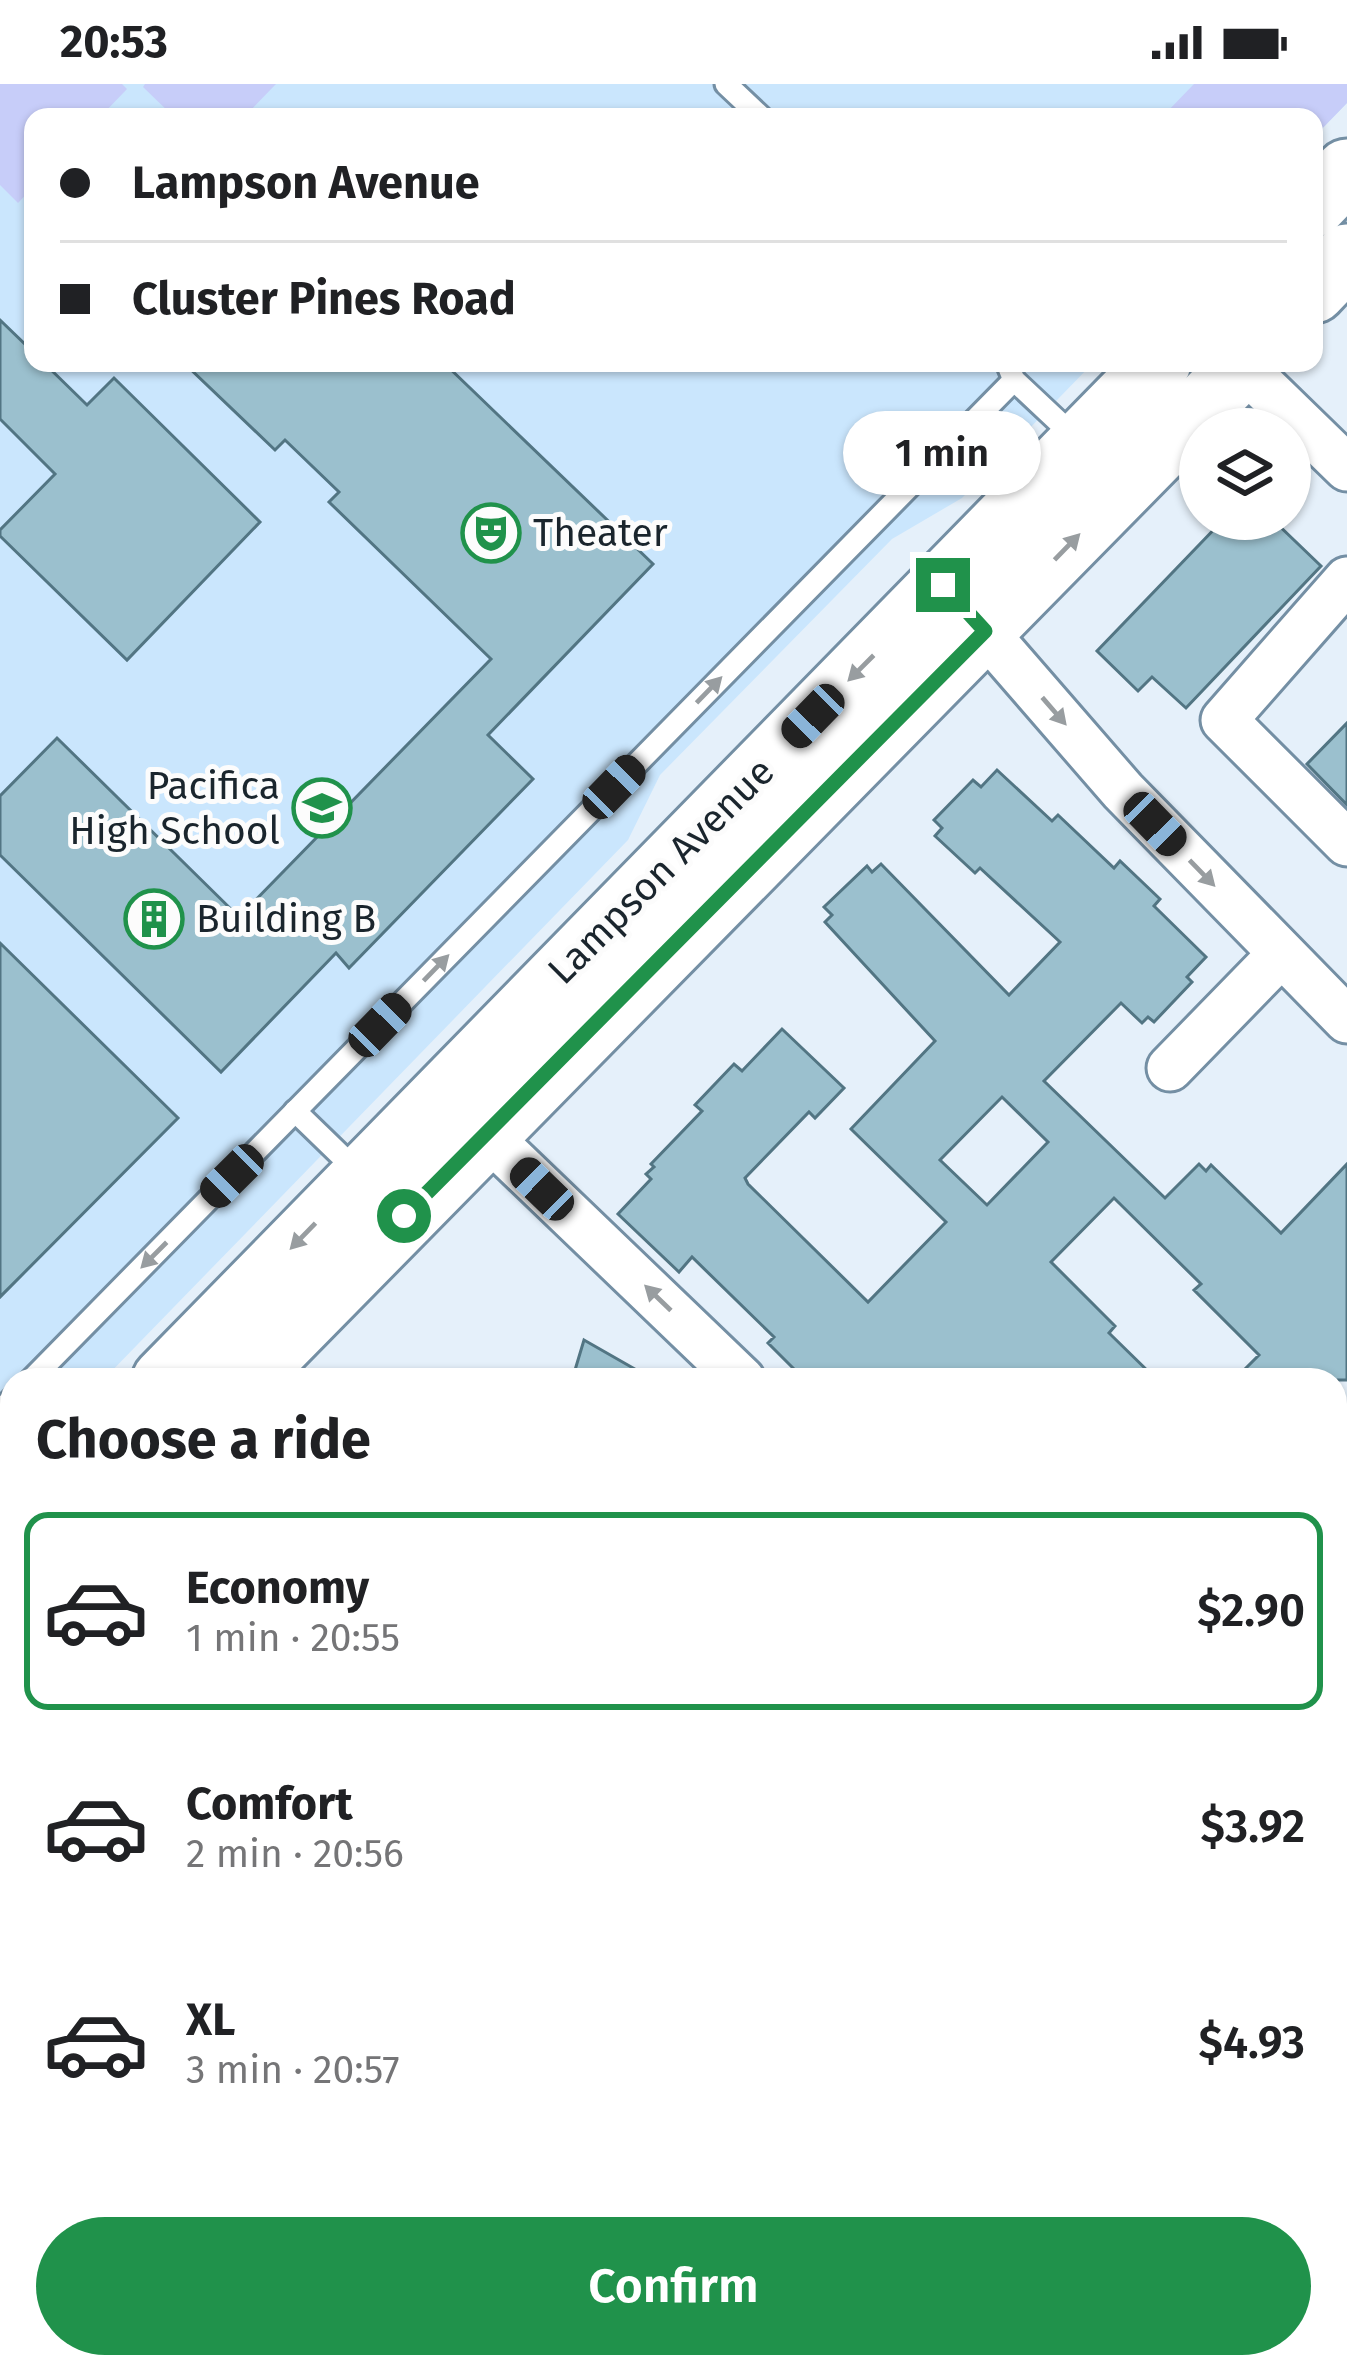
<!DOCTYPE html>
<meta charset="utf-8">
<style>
body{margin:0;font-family:"Fira Sans",sans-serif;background:#f6f6f6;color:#202124;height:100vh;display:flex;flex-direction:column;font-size:45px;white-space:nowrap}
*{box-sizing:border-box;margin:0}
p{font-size:39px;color:#757577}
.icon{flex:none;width:66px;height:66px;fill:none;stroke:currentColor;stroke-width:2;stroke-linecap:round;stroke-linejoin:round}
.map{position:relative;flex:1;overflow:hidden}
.side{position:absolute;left:0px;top:1284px;width:1347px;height:1011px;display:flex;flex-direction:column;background:#fff;border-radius:36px 36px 0 0;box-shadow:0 3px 9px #0004}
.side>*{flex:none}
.top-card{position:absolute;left:24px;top:24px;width:1299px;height:264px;border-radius:24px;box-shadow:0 3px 9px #0004;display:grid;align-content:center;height:264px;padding:0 36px;background:#fff}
.controls{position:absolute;left:1179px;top:324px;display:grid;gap:24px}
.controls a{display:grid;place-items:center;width:132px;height:132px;border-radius:50%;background:#fff;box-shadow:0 3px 9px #0004;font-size:60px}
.end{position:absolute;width:54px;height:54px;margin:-27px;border:15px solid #20924b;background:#fff;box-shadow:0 0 0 6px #fff}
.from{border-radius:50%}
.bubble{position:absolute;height:84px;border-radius:42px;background:#fff;box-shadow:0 3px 9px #0004;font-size:39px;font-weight:600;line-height:84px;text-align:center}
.car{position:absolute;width:36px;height:72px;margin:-36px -18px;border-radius:15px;box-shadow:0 0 9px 3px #0007;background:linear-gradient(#222 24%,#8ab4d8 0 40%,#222 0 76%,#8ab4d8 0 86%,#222 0)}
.top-card b{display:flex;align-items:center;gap:42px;height:114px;font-size:45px}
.top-card b+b{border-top:3px solid #e0e0e0}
.top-card i{width:30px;height:30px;background:#202124}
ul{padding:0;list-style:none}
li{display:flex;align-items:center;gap:36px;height:198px;margin:0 24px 18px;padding:0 12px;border:6px solid transparent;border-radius:24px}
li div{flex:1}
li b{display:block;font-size:45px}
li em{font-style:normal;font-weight:600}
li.current{border-color:#20924b}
li>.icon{width:108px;height:108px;stroke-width:1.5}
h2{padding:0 36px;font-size:54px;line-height:144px}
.primary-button{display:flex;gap:24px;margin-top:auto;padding:24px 36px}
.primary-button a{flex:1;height:138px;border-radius:72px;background:#20924b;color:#fff;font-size:48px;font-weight:600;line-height:138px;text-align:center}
.status{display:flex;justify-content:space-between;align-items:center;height:84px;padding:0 60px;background:#fff;direction:ltr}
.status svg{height:33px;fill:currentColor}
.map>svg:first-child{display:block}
</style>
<div class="status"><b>20:53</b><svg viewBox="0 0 49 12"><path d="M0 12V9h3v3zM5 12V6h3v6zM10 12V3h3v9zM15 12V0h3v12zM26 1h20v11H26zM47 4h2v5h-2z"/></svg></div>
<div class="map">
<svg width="1347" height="2293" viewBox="0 0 1347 2293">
<rect width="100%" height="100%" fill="#e5f0fa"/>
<path fill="#cae6fd" d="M 0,0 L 1347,0 L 1347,19 L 1314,53 L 1314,33 L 33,33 L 33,279 L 1093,279 L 962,414 L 892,455 L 660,691 L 628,756 L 103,1296 L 12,1296 L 12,1389 L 0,1402 Z"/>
<g fill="#c7cdf9">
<path d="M 0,0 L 122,0 L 127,5 L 100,33 L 33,33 L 33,103 L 18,119 L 0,101 Z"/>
<path d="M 145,0 L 276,0 L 244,33 L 174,33 L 143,3 Z"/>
<path d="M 1194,0 L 1347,0 L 1347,19 L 1314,53 L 1314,33 L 1162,33 Z"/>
</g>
<g fill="#9bc0ce" stroke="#527583" stroke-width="3" fill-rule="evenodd">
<path d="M 0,236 L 33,268 L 33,279 L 44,279 L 87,321 L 114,294 L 260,438 L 127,576 L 0,452 L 0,446 L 55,390 L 0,335 Z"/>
<path d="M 184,279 L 444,279 L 653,480 L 488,651 L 533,695 L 349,884 L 336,869 L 221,988 L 0,771 L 0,712 L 57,654 L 239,833 L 491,575 L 329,418 L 339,408 L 285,356 L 275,366 Z"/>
<path d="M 1224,435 L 1272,435 L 1321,482 L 1186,624 L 1152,593 L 1138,607 L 1097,567 Z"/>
<path d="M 1347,639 L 1347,721 L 1307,680 Z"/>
<path d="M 997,686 L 1052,737 L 1058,731 L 1114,784 L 1120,777 L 1160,815 L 1154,822 L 1206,873 L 1187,893 L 1192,898 L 1154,938 L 1148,933 L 1142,939 L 1121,919 L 1044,997 L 1165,1114 L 1199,1080 L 1206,1087 L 1211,1081 L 1281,1149 L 1347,1080 L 1347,1296 L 1234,1296 L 1259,1271 L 1194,1206 L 1201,1200 L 1114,1114 L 1051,1178 L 1115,1242 L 1109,1249 L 1157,1296 L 805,1296 L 768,1259 L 774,1253 L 692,1173 L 679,1188 L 618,1130 L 651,1095 L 646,1090 L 654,1083 L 651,1080 L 702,1027 L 695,1021 L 734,980 L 742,987 L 782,945 L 844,1004 L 815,1034 L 809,1028 L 745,1094 L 748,1100 L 868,1218 L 946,1138 L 851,1045 L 935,957 L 825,838 L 832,831 L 824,823 L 867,782 L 872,788 L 881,780 L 1009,911 L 1060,858 L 980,784 L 975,789 L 935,752 L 942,744 L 934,736 L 973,696 L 981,703 ZM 1002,1013 L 1048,1058 L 987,1121 L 940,1076 Z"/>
<path d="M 0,859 L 178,1034 L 0,1213 Z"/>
<path d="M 584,1256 L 654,1296 L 572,1296 Z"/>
</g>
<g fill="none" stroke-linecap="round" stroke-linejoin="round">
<defs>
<g id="lane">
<path d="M 726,0 L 761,33"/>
<path d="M 1007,279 L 1014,296 L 1079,357"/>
<path d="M 295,1027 L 359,1089"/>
<path d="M 31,1296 L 1014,296"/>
<path d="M 0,1327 L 12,1315"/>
</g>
<g id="street">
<path d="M 1239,279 L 1347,384"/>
<path d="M 1347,496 L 1224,636 L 1347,759"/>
<path d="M 965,525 L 1123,707 L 1347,936"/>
<path d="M 1170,984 L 1281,870"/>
<path d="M 467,1032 L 742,1296"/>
<path d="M 1335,1822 L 1347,1810"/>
<path d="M 0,1976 L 12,1964"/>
<path d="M 1335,2263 L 1347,2274"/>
<path d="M 657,2283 L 667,2293"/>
</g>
<g id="secondary">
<path d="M 1314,121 L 1347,87"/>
<path d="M 1314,207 L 1347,172"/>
<path d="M 164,1296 L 1159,279"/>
<path d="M 245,1296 L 1245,279"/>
<path d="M 0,1465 L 12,1453"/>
<path d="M 0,1550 L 12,1537"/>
</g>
</defs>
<use href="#lane" stroke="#748fa4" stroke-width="27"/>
<use href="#street" stroke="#748fa4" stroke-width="51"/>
<use href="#secondary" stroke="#748fa4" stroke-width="69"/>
<use href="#lane" stroke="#fff" stroke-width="21"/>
<use href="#street" stroke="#fff" stroke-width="45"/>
<use href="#secondary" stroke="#fff" stroke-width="63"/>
</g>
<defs><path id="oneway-solid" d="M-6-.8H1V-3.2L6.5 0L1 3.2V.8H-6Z" transform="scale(3)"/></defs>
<g fill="#989da0">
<use href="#oneway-solid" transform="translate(1067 463) rotate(-46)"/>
<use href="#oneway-solid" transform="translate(861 584) rotate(135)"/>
<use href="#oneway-solid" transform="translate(709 606) rotate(-46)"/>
<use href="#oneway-solid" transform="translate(1054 627) rotate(49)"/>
<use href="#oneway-solid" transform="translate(1202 789) rotate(46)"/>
<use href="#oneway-solid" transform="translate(436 884) rotate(-46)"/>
<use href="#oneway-solid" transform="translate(303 1152) rotate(134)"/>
<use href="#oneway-solid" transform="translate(154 1171) rotate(135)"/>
<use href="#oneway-solid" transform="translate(658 1214) rotate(-136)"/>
</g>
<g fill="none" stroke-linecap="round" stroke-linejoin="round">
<path stroke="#20924b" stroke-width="15" d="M 404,1132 L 985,547 L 943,501"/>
</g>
<defs>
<symbol id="theatre-ring" viewBox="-11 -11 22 22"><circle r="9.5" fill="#fcfcfc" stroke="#20924b" stroke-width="1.5"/><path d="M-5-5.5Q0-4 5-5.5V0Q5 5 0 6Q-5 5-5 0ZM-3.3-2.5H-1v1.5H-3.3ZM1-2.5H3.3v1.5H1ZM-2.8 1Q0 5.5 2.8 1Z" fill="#20924b"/></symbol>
<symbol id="school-ring" viewBox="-11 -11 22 22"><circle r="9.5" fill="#fcfcfc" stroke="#20924b" stroke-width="1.5"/><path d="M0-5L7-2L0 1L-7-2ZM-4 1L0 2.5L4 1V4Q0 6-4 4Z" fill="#20924b"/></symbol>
<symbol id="building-ring" viewBox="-11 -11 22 22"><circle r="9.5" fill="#fcfcfc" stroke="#20924b" stroke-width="1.5"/><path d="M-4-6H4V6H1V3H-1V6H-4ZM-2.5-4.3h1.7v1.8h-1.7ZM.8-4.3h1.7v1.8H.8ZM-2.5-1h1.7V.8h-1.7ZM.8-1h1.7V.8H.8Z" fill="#20924b"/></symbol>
</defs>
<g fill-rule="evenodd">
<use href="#theatre-ring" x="458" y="416" width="66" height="66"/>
<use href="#school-ring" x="289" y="691" width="66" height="66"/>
<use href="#building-ring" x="121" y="802" width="66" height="66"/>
</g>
<g text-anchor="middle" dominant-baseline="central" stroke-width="10" stroke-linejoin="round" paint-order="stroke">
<g font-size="39" fill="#1a252d" stroke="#fcfcfc" text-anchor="start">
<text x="533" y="449">Theater</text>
<text x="280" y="702" text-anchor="end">Pacifica<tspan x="280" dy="45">High School</tspan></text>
<text x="196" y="835">Building B</text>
</g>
<g font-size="39" fill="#1a252d" stroke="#fcfcfc">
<text transform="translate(661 787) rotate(-45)">Lampson Avenue</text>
</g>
</g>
</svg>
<div class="controls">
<a><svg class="icon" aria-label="layers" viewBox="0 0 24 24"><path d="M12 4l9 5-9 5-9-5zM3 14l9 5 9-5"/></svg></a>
</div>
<i class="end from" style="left:404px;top:1132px"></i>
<i class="end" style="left:943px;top:501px"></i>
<div class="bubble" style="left:843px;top:327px;width:198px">1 min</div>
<i class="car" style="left:813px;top:632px;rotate:224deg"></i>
<i class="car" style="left:614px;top:703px;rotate:44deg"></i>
<i class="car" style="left:1155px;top:740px;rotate:136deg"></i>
<i class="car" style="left:380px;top:941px;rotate:44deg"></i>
<i class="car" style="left:232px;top:1092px;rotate:225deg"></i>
<i class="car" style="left:542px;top:1105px;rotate:314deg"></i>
<div class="top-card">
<b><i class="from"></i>Lampson Avenue</b>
<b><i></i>Cluster Pines Road</b>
</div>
<section class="side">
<h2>Choose a ride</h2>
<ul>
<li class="current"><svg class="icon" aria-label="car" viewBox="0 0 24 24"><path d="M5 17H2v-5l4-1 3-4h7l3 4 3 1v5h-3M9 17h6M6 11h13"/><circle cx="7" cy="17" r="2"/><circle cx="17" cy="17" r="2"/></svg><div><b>Economy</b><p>1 min · 20:55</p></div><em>$2.90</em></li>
<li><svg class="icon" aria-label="car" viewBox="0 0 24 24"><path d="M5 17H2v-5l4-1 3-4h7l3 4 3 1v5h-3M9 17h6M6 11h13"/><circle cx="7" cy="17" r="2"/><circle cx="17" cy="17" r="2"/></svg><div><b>Comfort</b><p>2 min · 20:56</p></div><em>$3.92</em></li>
<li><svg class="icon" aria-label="car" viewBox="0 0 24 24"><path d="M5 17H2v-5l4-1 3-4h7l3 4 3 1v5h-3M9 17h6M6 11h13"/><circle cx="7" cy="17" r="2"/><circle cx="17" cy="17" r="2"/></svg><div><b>XL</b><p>3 min · 20:57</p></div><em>$4.93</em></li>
</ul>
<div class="primary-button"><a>Confirm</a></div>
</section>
</div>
